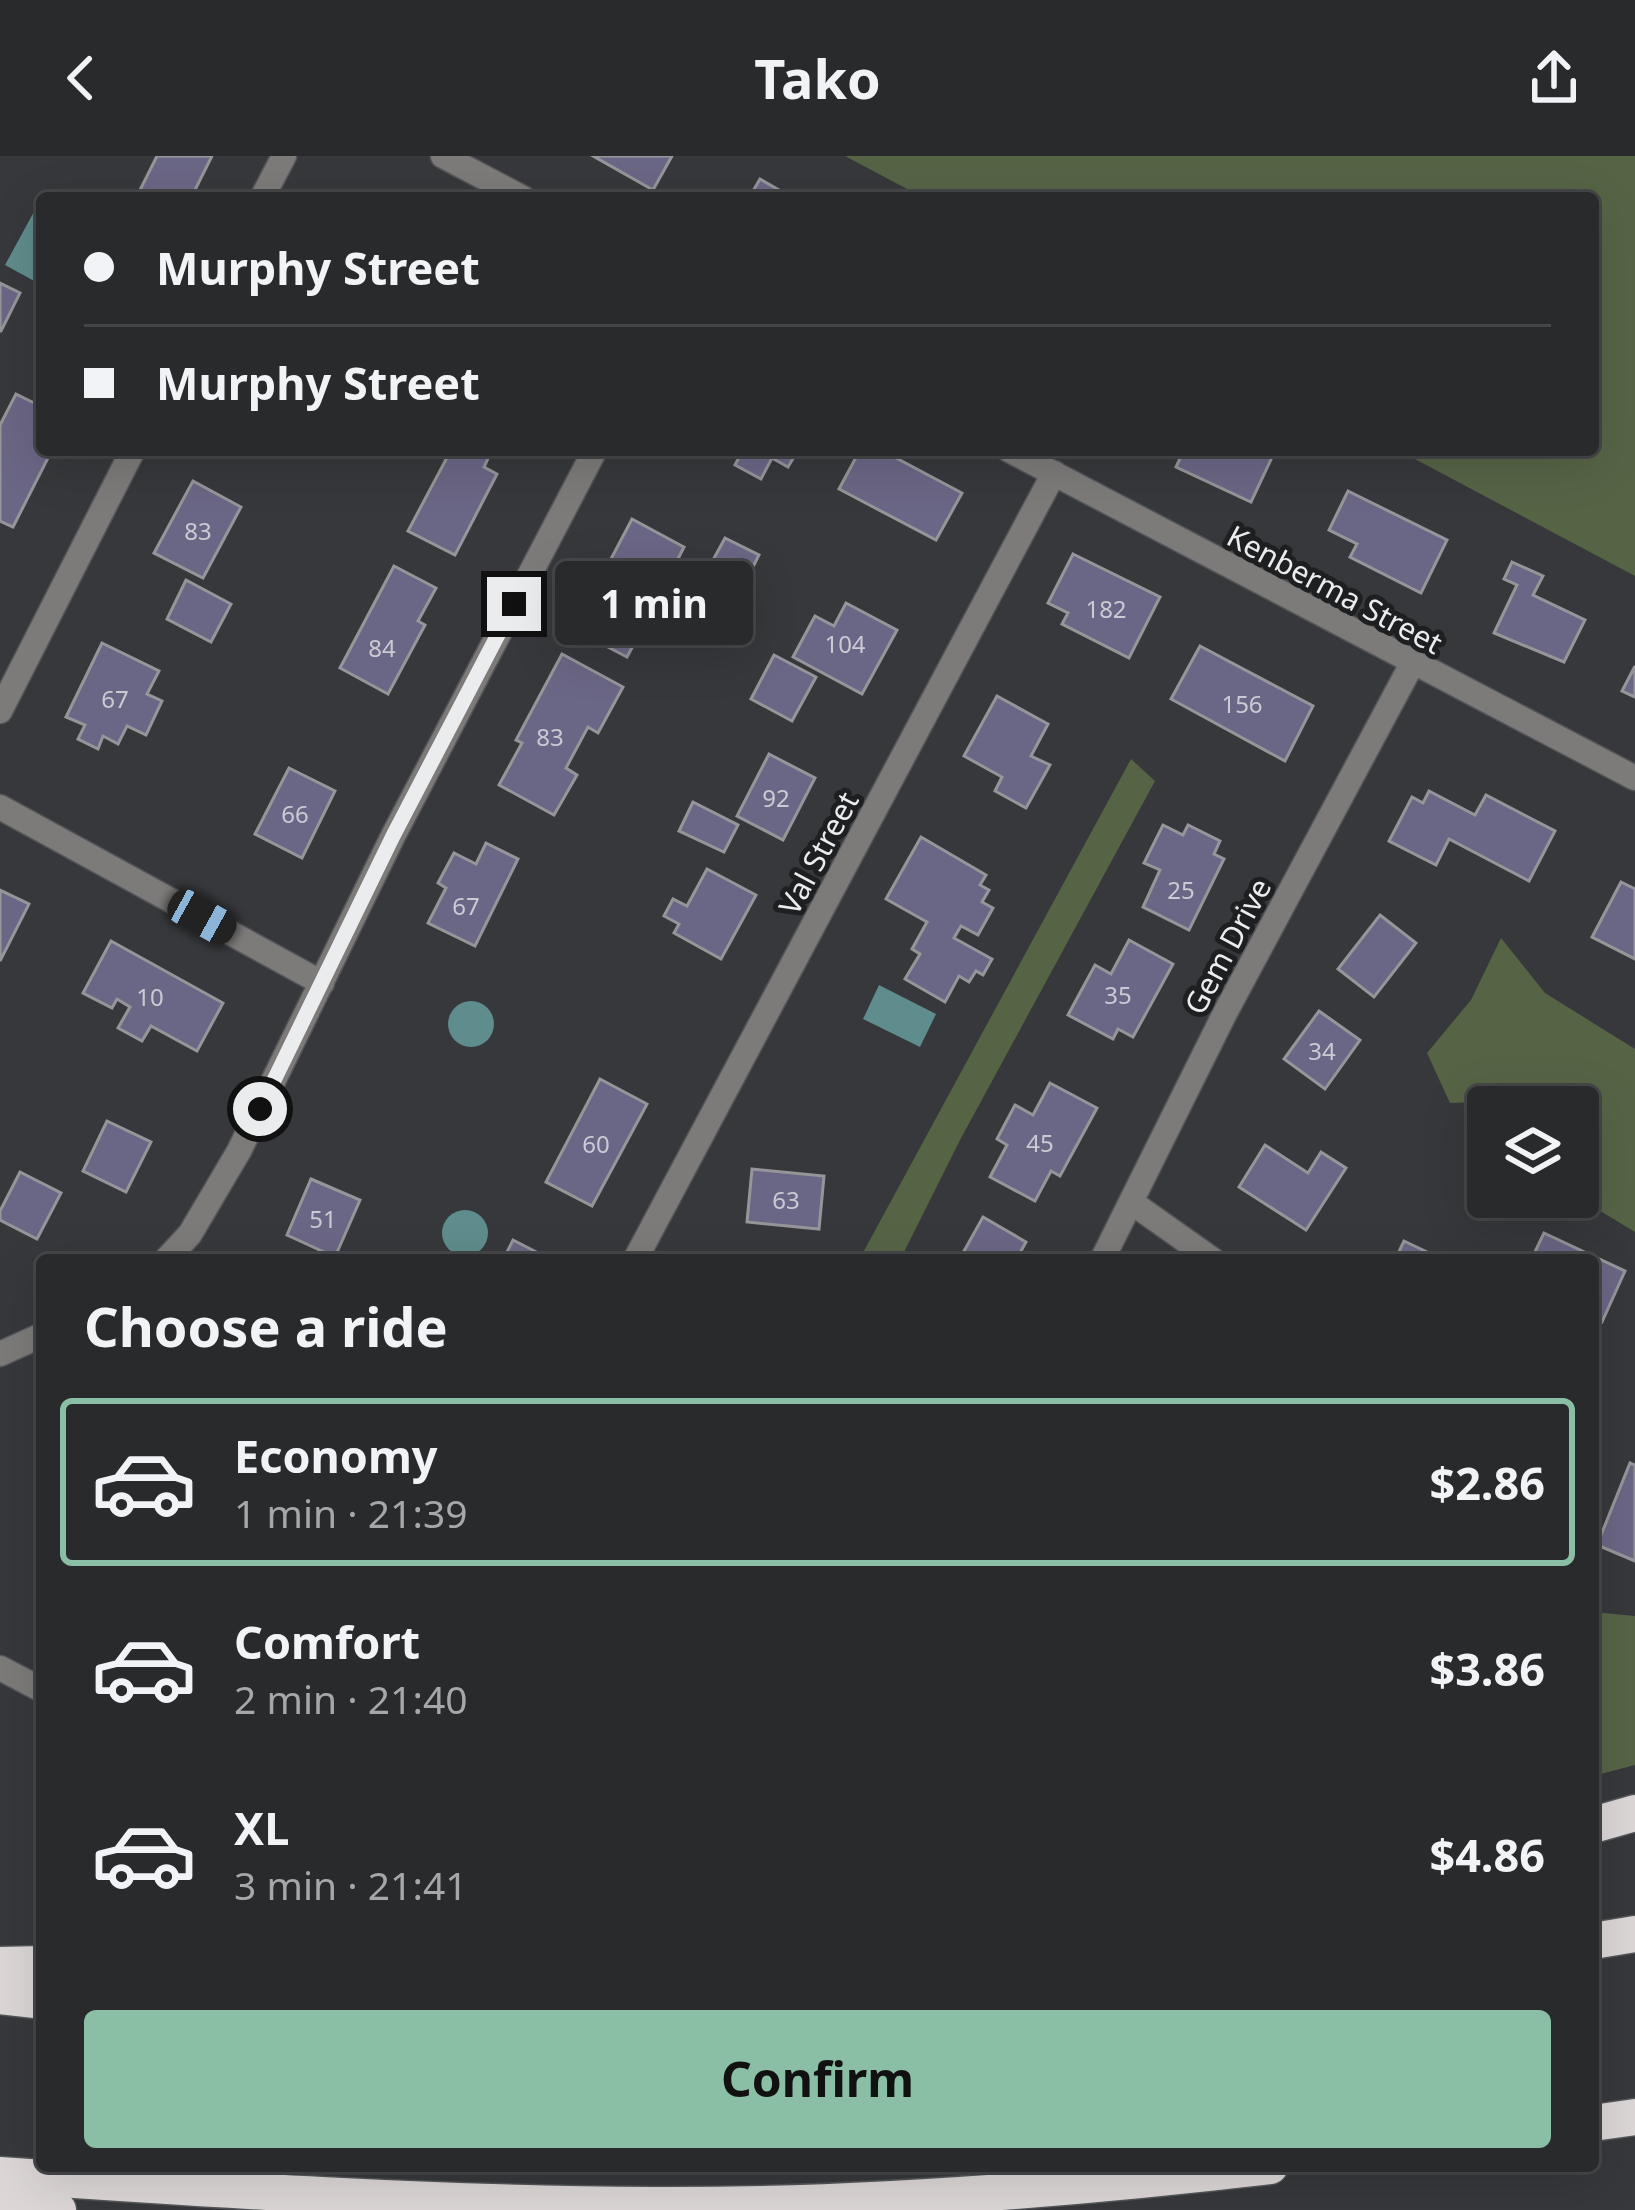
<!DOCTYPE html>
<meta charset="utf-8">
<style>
body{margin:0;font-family:"Noto Sans",sans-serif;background:#343638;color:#f1f3f6;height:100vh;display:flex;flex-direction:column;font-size:45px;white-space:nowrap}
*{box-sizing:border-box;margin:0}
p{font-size:39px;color:#a5a7a9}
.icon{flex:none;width:66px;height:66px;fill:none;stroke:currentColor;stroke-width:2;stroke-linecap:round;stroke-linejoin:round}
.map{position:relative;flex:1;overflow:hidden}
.drawer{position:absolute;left:36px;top:1098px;width:1563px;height:918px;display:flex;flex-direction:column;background:#282a2c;border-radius:12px;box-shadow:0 12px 48px #0002,0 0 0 3px #444648}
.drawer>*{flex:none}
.hud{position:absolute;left:36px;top:36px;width:1563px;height:264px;border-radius:12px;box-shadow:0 12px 48px #0002,0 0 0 3px #444648;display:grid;align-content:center;height:264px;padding:0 48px;background:#282a2c}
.buttons{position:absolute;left:1467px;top:930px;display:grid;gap:24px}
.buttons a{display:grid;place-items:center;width:132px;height:132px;border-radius:12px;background:#282a2c;box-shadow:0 12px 48px #0002,0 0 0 3px #444648;font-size:60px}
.end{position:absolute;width:54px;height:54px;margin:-27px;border:15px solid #ebecee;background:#111;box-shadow:0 0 0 6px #111}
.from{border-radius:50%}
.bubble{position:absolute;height:84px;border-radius:12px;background:#282a2c;box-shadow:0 12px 48px #0002,0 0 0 3px #444648;font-size:39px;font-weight:700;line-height:84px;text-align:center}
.car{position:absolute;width:36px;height:72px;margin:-36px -18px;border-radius:15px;box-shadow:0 0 9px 3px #0007;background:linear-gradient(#222 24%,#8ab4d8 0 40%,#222 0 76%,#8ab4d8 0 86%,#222 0)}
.hud b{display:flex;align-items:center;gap:42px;height:114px;font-size:45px}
.hud b+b{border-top:3px solid #444648}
.hud i{width:30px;height:30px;background:#f1f3f6}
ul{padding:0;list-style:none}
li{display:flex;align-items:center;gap:36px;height:168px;margin:0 24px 18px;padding:0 24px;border:6px solid transparent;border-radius:12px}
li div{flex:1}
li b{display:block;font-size:45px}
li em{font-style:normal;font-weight:700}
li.current{border-color:#8abfa5}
li>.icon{width:108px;height:108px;stroke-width:1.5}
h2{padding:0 48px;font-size:54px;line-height:144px}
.button{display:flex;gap:24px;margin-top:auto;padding:24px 48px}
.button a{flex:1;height:138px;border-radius:12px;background:#8abfa5;color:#111;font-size:48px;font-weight:700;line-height:138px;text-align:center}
header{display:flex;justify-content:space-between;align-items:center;height:156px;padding:0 48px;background:#282a2c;font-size:54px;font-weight:700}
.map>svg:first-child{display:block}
</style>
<header><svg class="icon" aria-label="back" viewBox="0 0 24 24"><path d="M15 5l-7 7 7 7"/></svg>Tako<svg class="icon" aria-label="share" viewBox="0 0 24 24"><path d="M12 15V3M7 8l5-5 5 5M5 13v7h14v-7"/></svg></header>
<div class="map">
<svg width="1635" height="2054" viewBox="0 0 1635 2054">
<rect width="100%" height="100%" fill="#36383b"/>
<g fill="#566446">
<path d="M 845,0 L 1635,0 L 1635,420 L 1398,294 L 1593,294 L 1593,42 L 924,42 Z"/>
<path d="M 1131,603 L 1155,625 L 960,984 L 900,1104 L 859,1104 Z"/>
<path d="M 1501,782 L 1545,837 L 1635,893 L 1635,1076 L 1577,1041 L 1578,951 L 1537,951 L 1536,944 L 1450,947 L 1427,897 L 1471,844 Z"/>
<path d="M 1593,1456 L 1635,1460 L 1635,1609 L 1593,1620 Z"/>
</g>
<g fill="#5f8c8c">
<path d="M 36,52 L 42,55 L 42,114 L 36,126 L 5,109 Z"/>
<path d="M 879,829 L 936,858 L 920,891 L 863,863 Z"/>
<circle cx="471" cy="868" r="23"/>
<circle cx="465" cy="1077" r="23"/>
</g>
<g fill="#6a6685" stroke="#969599" stroke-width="3">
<path d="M 157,0 L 212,0 L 191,42 L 136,42 Z"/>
<path d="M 593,0 L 672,0 L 653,34 Z"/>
<path d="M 760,23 L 793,42 L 749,42 Z"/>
<path d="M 0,127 L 20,137 L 1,175 L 0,175 Z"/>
<path d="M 16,238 L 42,251 L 42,294 L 52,294 L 13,371 L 0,365 L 0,269 Z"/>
<path d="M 451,294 L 492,294 L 484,311 L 497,318 L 455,399 L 408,375 Z"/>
<path d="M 743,294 L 798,294 L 788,311 L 772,302 L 761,323 L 735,309 Z"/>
<path d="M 860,294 L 881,294 L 962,337 L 936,384 L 839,333 Z"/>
<path d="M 1184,294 L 1273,294 L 1275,295 L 1251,346 L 1176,311 Z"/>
<path d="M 193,325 L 241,351 L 203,422 L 154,397 Z"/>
<path d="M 1348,335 L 1447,384 L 1421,437 L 1350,401 L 1357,388 L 1329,374 Z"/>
<path d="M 632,363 L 684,391 L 660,438 L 677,447 L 657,485 L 640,477 L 627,501 L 583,478 L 604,440 L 594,435 Z"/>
<path d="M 725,382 L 759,399 L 748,421 L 713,404 Z"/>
<path d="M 1073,398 L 1160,441 L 1129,502 L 1062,468 L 1068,457 L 1048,447 Z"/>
<path d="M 1512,406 L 1543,420 L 1533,439 L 1585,464 L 1564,506 L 1494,477 L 1517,429 L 1504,423 Z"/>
<path d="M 394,410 L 436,432 L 418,465 L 425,469 L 388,538 L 340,512 Z"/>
<path d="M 186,424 L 231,448 L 211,486 L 167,463 Z"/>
<path d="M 846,447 L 897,474 L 862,538 L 793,501 L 815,460 L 834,470 Z"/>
<path d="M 102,487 L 159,515 L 147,538 L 162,545 L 146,579 L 127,570 L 118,588 L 103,580 L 98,593 L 78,583 L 85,569 L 66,561 Z"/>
<path d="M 1200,490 L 1313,550 L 1285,605 L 1171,543 Z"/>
<path d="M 562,498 L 623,531 L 598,577 L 588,571 L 566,612 L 577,619 L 554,659 L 499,629 L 522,587 L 516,584 Z"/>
<path d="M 774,499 L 816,521 L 792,565 L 751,543 Z"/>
<path d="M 1635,510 L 1635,541 L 1622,535 Z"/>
<path d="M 997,540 L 1048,568 L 1031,600 L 1050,609 L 1026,652 L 995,635 L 1002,621 L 964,600 Z"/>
<path d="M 769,598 L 815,622 L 783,684 L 737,660 Z"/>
<path d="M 289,612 L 335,635 L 302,702 L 255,678 Z"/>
<path d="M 1429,635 L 1475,659 L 1486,639 L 1555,675 L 1529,725 L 1449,683 L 1436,709 L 1389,685 L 1412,641 L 1423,647 Z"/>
<path d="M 693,646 L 738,669 L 724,696 L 679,675 Z"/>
<path d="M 1163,669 L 1183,679 L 1188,669 L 1220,685 L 1214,698 L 1224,703 L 1189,774 L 1143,751 L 1160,714 L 1144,707 Z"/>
<path d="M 921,681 L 986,719 L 980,729 L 989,734 L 982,746 L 993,752 L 978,779 L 961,770 L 954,782 L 992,803 L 983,819 L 976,815 L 969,826 L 959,820 L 945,846 L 905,823 L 920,798 L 912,793 L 927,766 L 886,743 Z"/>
<path d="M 486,687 L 518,703 L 475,790 L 428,767 L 446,732 L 438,727 L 454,697 L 476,708 Z"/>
<path d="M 707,713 L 756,739 L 721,803 L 674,777 L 679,768 L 664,760 L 673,743 L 687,750 Z"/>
<path d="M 1621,726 L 1635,733 L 1635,803 L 1592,781 Z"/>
<path d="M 0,734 L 29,748 L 0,805 Z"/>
<path d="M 1380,759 L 1416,787 L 1374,841 L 1338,813 Z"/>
<path d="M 1129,784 L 1173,808 L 1133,881 L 1118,873 L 1113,883 L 1068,859 L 1095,809 L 1111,818 Z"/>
<path d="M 111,785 L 223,847 L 197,895 L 151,870 L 142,885 L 118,872 L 130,851 L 117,843 L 112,852 L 83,837 Z"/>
<path d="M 1319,855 L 1360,884 L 1325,933 L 1284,903 Z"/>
<path d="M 600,923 L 647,948 L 592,1050 L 546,1026 Z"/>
<path d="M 1050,927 L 1097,952 L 1060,1020 L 1051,1015 L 1035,1045 L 990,1021 L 1007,989 L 997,983 L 1015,949 L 1033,959 Z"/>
<path d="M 107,965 L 151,986 L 126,1036 L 83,1015 Z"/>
<path d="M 1265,989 L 1308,1017 L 1321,996 L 1346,1012 L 1306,1074 L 1239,1031 Z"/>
<path d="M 752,1013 L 824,1020 L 819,1073 L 747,1066 Z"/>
<path d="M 20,1016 L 61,1037 L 37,1083 L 0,1064 L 0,1055 Z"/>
<path d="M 311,1023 L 360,1044 L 335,1101 L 287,1079 Z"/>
<path d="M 983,1061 L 1026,1086 L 1016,1104 L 959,1104 Z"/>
<path d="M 1544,1077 L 1625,1115 L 1602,1166 L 1593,1161 L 1593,1104 L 1531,1104 Z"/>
<path d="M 513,1084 L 552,1104 L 503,1104 Z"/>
<path d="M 1404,1085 L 1444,1104 L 1395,1104 Z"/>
<path d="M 1630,1307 L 1635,1309 L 1635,1405 L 1597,1389 Z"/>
</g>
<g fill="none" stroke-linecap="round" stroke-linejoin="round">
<defs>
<g id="minor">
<path d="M 443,0 L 523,42"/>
<path d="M 262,42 L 284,0"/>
<path d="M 1009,294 L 1635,622"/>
<path d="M 0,555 L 133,294"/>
<path d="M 0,651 L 322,827"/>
<path d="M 1131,1046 L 1213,1104"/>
<path d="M 166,1104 L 190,1078 L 239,995 L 393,680 L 595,294"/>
<path d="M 635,1104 L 1054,317"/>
<path d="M 1102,1104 L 1225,857 L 1412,508"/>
<path d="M 0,1198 L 42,1179"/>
<path d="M 0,1512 L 42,1534"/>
</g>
<g id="motorway">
<path d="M 1593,1669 L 1635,1657"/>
<path d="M 1593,1785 L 1635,1778"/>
<path d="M 0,1809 L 42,1808"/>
<path d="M 0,1840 L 42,1845"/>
<path d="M 1593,1967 L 1635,1961"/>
<path d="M 0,2019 C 217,2034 435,2048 653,2049 C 859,2050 1065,2034 1270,2010"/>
<path d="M 0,2040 L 58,2054"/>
</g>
</defs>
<use href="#minor" stroke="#535558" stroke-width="27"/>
<use href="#motorway" stroke="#535558" stroke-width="39"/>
<use href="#minor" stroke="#7d7b7a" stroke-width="24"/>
<use href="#motorway" stroke="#dcd7d6" stroke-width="36"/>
</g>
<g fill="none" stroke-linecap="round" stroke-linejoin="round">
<path stroke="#ebecee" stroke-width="15" d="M 260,953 L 393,680 L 514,448"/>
</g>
<g text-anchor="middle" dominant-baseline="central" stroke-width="10" stroke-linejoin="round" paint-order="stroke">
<g font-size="24" fill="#cbcad4">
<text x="198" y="374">83</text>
<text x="1106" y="452">182</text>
<text x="845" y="487">104</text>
<text x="382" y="491">84</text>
<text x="115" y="542">67</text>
<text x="1242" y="547">156</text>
<text x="550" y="580">83</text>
<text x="776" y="641">92</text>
<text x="295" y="657">66</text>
<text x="1181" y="733">25</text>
<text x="466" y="749">67</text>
<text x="1118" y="838">35</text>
<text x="150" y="840">10</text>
<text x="1322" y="894">34</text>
<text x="1040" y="986">45</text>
<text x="596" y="987">60</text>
<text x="786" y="1043">63</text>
<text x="323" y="1062">51</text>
</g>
<g font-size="30" fill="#ebecee" stroke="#1e1f20">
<text transform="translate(1335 433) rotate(28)">Kenberma Street</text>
<text transform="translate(818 697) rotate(-62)">Val Street</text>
<text transform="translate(1227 790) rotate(-62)">Gem Drive</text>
</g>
</g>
</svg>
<div class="buttons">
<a><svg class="icon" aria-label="layers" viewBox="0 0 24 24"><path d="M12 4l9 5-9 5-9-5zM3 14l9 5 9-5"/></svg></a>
</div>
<i class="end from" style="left:260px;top:953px"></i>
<i class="end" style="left:514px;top:448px"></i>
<div class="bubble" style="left:555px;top:405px;width:198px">1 min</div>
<i class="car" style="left:202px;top:761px;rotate:119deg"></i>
<div class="hud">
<b><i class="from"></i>Murphy Street</b>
<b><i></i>Murphy Street</b>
</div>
<section class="drawer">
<h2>Choose a ride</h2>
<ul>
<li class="current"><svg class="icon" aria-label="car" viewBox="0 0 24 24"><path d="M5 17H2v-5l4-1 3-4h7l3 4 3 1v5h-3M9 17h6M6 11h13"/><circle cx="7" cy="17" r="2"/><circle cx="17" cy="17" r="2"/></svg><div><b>Economy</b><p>1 min · 21:39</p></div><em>$2.86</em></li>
<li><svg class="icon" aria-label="car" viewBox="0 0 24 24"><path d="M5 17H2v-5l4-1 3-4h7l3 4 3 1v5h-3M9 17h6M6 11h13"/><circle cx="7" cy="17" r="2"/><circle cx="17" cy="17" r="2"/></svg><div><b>Comfort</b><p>2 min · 21:40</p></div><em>$3.86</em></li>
<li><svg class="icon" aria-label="car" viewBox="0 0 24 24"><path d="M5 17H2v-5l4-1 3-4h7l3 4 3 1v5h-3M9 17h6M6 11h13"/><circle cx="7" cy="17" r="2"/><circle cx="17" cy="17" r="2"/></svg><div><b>XL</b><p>3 min · 21:41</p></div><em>$4.86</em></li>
</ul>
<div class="button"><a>Confirm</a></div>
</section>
</div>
